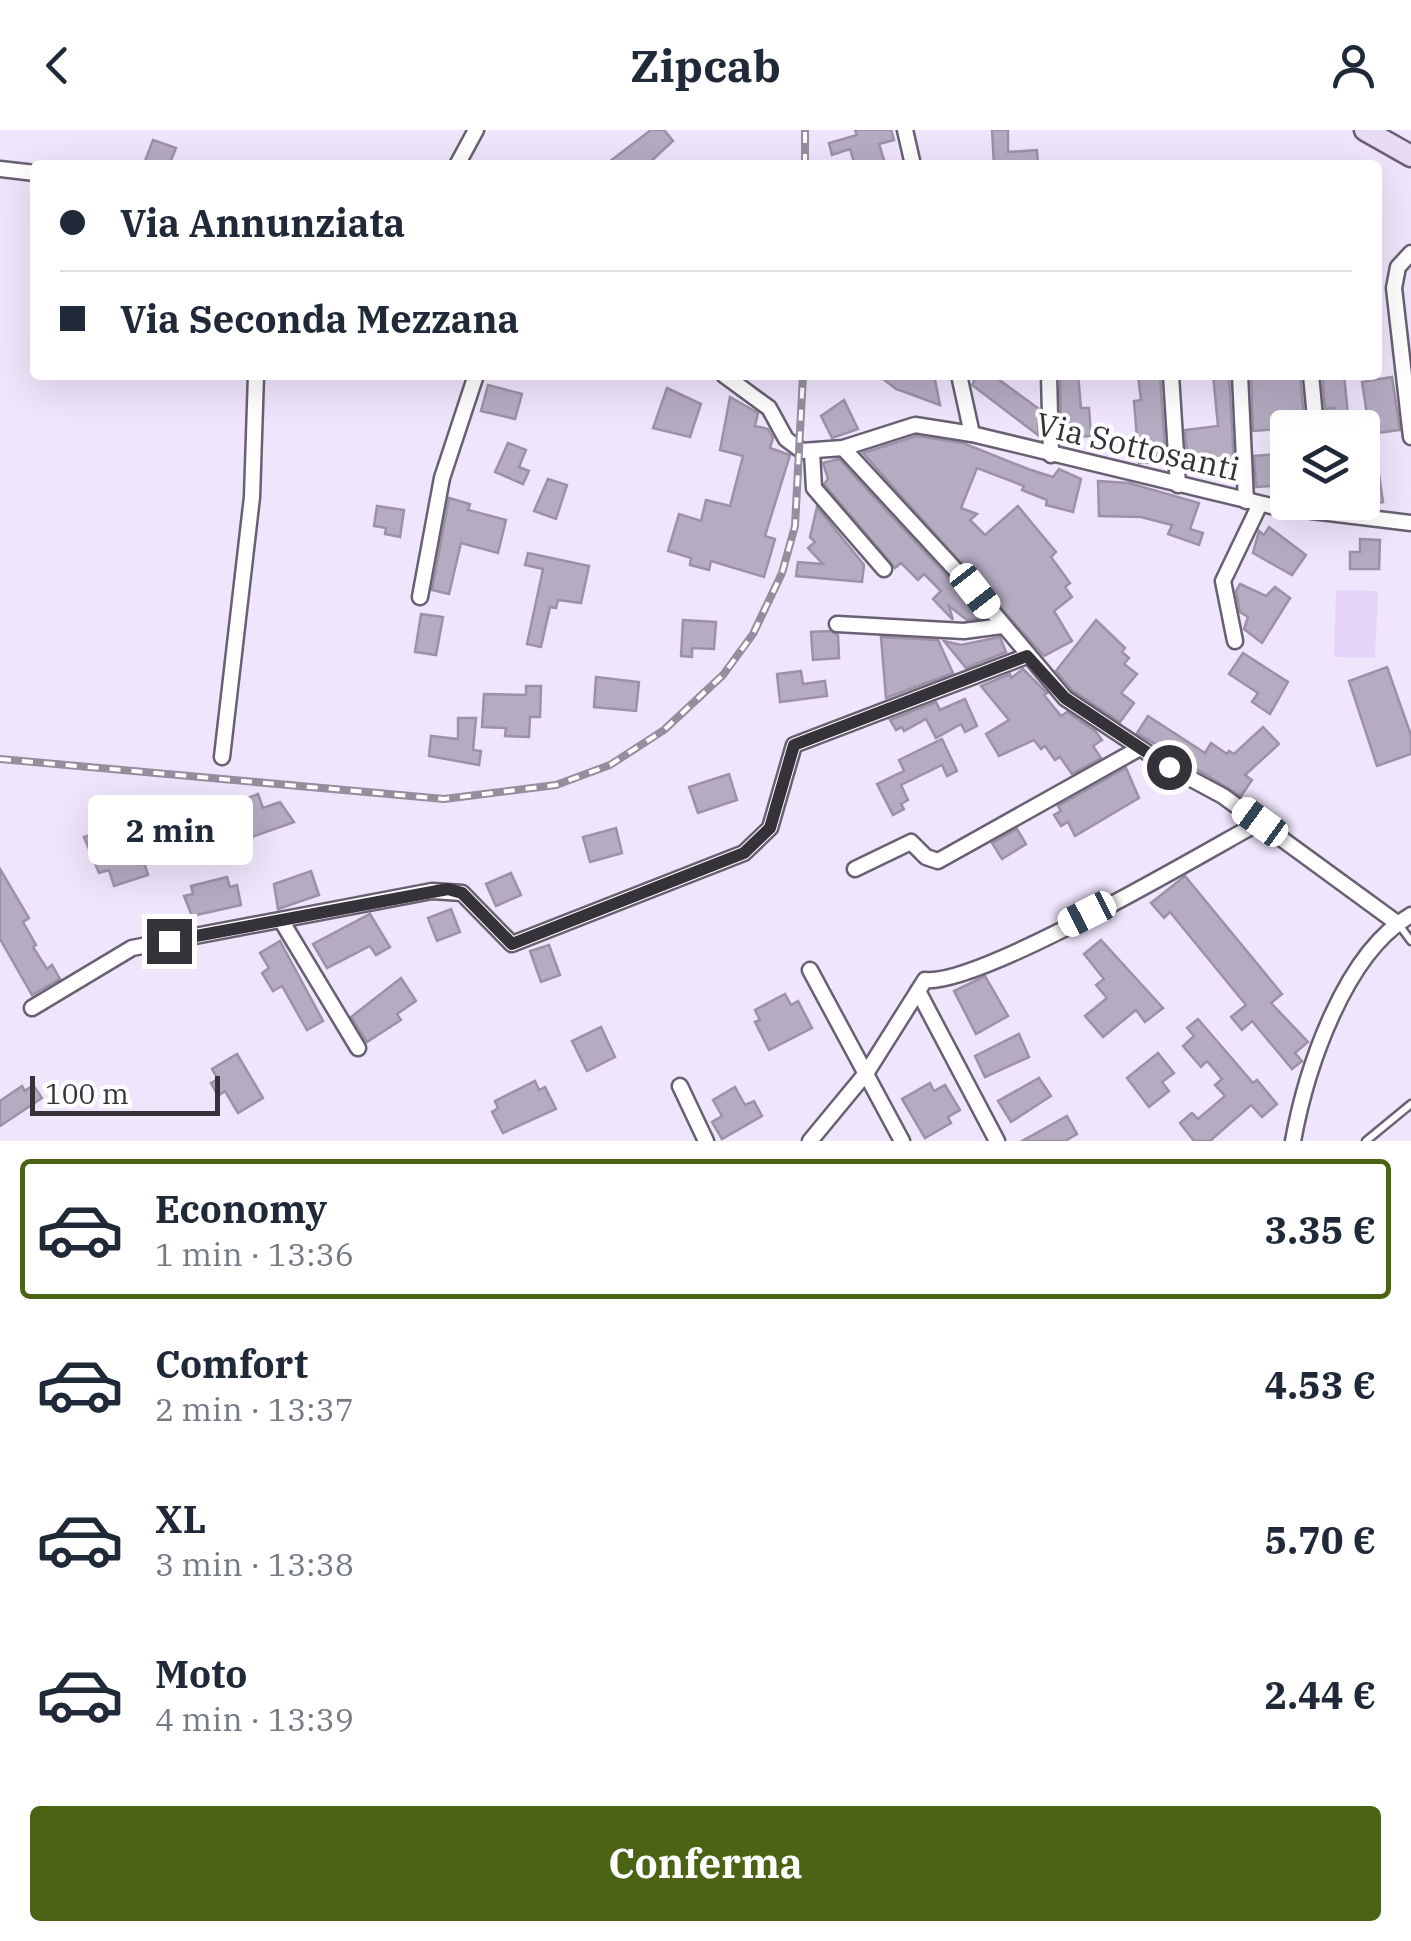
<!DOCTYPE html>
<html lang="it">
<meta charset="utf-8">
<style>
body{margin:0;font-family:"IBM Plex Serif",serif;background:#f2f2f3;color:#1f2937;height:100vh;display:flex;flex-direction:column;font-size:38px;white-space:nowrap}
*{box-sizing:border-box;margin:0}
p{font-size:32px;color:#747a83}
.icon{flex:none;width:55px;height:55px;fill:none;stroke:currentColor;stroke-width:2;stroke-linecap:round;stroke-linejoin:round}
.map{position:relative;height:1011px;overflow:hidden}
.details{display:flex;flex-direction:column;background:#fff;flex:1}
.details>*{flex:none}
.top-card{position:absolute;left:30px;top:30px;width:1352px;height:220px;border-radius:10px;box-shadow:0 10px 40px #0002;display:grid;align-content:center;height:220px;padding:0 30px;background:#fff}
.fabs{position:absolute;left:1270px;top:280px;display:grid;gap:20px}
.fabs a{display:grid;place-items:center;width:110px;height:110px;border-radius:10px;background:#fff;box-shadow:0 10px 40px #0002;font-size:50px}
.scale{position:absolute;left:30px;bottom:25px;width:190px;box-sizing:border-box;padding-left:10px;border:5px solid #36323a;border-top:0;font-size:28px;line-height:35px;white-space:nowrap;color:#36323a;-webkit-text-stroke:8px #fff;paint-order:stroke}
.end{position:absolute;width:45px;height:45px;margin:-22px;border:12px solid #36323a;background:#fff;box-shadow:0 0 0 5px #fff}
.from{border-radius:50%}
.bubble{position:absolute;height:70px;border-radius:10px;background:#fff;box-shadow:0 10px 40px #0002;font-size:32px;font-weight:700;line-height:70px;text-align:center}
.car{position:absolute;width:30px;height:60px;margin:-30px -15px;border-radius:12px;box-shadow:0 0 8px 2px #0007;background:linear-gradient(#fff 24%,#345 0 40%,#fff 0 76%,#345 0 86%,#fff 0)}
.top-card b{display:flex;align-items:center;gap:35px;height:95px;font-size:38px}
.top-card b+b{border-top:2px solid #e0e1e3}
.top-card i{width:25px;height:25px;background:#1f2937}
ul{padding:18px 0 0;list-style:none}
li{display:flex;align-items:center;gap:30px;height:140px;margin:0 20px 15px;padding:0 10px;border:5px solid transparent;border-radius:10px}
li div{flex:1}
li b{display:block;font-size:38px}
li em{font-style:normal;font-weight:700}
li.on{border-color:#4a6414}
li>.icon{width:90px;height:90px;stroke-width:1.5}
.button{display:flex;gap:20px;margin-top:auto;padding:20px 30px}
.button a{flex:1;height:115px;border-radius:10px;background:#4a6414;color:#fff;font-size:40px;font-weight:700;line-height:115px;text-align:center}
header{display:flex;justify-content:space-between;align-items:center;height:130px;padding:0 30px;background:#fff;font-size:45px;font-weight:700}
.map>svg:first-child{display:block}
</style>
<header><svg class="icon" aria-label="back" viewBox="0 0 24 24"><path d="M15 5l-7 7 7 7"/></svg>Zipcab<svg class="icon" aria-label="person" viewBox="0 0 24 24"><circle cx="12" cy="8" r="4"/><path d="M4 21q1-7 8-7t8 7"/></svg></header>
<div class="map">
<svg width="1411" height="1011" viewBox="0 0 1411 1011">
<rect width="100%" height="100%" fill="#efe5fc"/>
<path fill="#e5d3f9" d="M 1336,460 L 1378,461 L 1375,528 L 1334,527 Z"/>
<g fill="#b6acc2" stroke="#9c92a7" stroke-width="2.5">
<path d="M 651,0 L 664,0 L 673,11 L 647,35 L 605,35 Z"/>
<path d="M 855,0 L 891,0 L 894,10 L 879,14 L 885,33 L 855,35 L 850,19 L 832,25 L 829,13 L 857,5 Z"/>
<path d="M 992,0 L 1008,0 L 1008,22 L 1037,20 L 1038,35 L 994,35 Z"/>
<path d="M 153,10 L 176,18 L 169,35 L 145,31 Z"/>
<path d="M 878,245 L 934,245 L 940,275 L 896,259 Z"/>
<path d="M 1060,245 L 1078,245 L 1081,278 L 1089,278 L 1091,306 L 1061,308 Z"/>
<path d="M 1138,245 L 1160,245 L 1166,332 L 1139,333 L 1134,271 L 1141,270 Z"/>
<path d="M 1213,245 L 1229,245 L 1234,335 L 1204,339 L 1202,324 L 1187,326 L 1185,300 L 1218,296 Z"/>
<path d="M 1251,245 L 1300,245 L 1305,297 L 1253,301 Z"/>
<path d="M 1322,245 L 1344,245 L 1348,285 L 1335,286 L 1334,278 L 1325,279 Z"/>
<path d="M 994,246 L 1039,279 L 1038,305 L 972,255 L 976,247 Z"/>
<path d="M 1392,247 L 1400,300 L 1370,304 L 1362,252 Z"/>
<path d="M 488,255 L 522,264 L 515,289 L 481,281 Z"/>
<path d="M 667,258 L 701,274 L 690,307 L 653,298 Z"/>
<path d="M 730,267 L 758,283 L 755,296 L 768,299 L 773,308 L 770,318 L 790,325 L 765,406 L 775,409 L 764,447 L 711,431 L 709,440 L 690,435 L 691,428 L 668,421 L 679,384 L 701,391 L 706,370 L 730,376 L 743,326 L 720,320 Z"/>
<path d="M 844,270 L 858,299 L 832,308 L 821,286 Z"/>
<path d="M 916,306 L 963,313 L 1028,339 L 1053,347 L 1059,339 L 1081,349 L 1073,382 L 1046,375 L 1047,370 L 1022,360 L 1024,356 L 977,338 L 961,378 L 977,384 L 970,390 L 985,405 L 1018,376 L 1031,392 L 1056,422 L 1051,427 L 1070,453 L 1065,457 L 1072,467 L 1054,481 L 1072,511 L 1044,526 L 863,323 Z"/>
<path d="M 508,313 L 526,320 L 519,337 L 529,341 L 523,354 L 495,342 Z"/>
<path d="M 1288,323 L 1288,355 L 1256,357 L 1254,326 Z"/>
<path d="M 1376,324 L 1383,372 L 1362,376 L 1362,326 Z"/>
<path d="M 839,329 L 967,468 L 984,488 L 967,490 L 949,476 L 953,490 L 933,469 L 941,461 L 924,444 L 918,450 L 901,433 L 895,438 L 824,354 L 828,349 L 823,333 Z"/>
<path d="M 548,349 L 567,355 L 556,389 L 534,381 Z"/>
<path d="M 1098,351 L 1129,353 L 1199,373 L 1190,399 L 1203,403 L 1199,415 L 1168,404 L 1172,395 L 1141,387 L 1099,386 Z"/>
<path d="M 449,368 L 470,374 L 468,380 L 506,390 L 498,423 L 461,413 L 449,464 L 432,460 Z"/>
<path d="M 377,376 L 404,380 L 400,407 L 385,404 L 386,398 L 374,396 Z"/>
<path d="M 817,377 L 864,435 L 862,452 L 796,446 L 798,432 L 823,434 L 808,418 L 815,412 L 810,407 Z"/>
<path d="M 1269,397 L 1306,425 L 1292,445 L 1253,423 L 1259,401 L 1264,405 Z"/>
<path d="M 1360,409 L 1380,410 L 1379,439 L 1350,439 L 1350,422 L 1360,422 Z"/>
<path d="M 528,423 L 589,436 L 581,473 L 558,470 L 556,478 L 550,477 L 541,517 L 527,514 L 543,439 L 525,435 Z"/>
<path d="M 1240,454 L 1266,466 L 1275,457 L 1290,468 L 1262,513 L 1244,499 L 1248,487 L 1240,482 L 1236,461 Z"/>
<path d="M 421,484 L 443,487 L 436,525 L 415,522 Z"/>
<path d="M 683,490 L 716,492 L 714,519 L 692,518 L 692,527 L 681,526 Z"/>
<path d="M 1096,490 L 1125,518 L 1122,522 L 1129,528 L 1124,534 L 1137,544 L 1121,563 L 1134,573 L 1120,592 L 1072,560 L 1056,541 Z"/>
<path d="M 830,501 L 838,505 L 839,528 L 813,530 L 811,502 Z"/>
<path d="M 881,507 L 938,510 L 953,543 L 886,568 Z"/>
<path d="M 1000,507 L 1006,522 L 966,538 L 944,511 L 961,515 Z"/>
<path d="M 1243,523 L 1288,552 L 1270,584 L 1252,572 L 1258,563 L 1229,544 Z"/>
<path d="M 1387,537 L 1411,605 L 1411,624 L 1377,636 L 1349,551 Z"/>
<path d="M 1023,539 L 1047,563 L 1044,565 L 1061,586 L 1067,582 L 1095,601 L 1102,610 L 1093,616 L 1101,628 L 1072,644 L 1060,627 L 1055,630 L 1045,616 L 1041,619 L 1034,610 L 999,626 L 986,604 L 1009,590 L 981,556 L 1010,544 L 1011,548 Z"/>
<path d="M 801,541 L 803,554 L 825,551 L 827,566 L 780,572 L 777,544 Z"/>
<path d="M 596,547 L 639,552 L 636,581 L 594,577 Z"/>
<path d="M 526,556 L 541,556 L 540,587 L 530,587 L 529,607 L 505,606 L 506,598 L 482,597 L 484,564 L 526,565 Z"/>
<path d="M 965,569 L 977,596 L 965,602 L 961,594 L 936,608 L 926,589 L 904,601 L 902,597 L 896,600 L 890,590 L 936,572 L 940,580 Z"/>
<path d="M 1148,586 L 1205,623 L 1211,613 L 1227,624 L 1229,621 L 1234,624 L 1263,597 L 1279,614 L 1245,645 L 1252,650 L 1241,666 L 1137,603 Z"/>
<path d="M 458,588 L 476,588 L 473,620 L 481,621 L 479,635 L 429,626 L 431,606 L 458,609 Z"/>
<path d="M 942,609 L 957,641 L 947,646 L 942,635 L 901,655 L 908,670 L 901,674 L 904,679 L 893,685 L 877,654 L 904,641 L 899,630 Z"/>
<path d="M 1126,638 L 1139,668 L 1075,706 L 1068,692 L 1061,696 L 1054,685 L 1061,681 L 1058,676 Z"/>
<path d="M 729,644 L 737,670 L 698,683 L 689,657 Z"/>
<path d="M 258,664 L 263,678 L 280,672 L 294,692 L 252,707 L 240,671 Z"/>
<path d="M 616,698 L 622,723 L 590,732 L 583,707 Z"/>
<path d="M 109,699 L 116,720 L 138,713 L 148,745 L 114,756 L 109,740 L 99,743 L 84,707 Z"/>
<path d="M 1017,699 L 1026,714 L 1002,729 L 992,713 Z"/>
<path d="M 0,739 L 29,788 L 23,792 L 36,815 L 33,817 L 47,839 L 52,835 L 60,849 L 32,865 L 0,809 Z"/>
<path d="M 311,741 L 319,765 L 278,779 L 274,754 Z"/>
<path d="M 511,743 L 521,765 L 496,776 L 486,754 Z"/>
<path d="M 1185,746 L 1282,864 L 1271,873 L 1308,912 L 1295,923 L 1302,931 L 1292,939 L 1252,891 L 1242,900 L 1231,887 L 1246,875 L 1170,782 L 1164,788 L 1151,773 Z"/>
<path d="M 227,747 L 230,757 L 237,755 L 241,775 L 192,786 L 184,766 L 193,764 L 191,756 Z"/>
<path d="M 451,779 L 460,802 L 437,811 L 428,788 Z"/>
<path d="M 370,784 L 390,817 L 376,825 L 370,816 L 327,838 L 313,814 Z"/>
<path d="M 1101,810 L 1163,878 L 1145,892 L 1136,880 L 1103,907 L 1085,886 L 1107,868 L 1096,855 L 1104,849 L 1084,824 Z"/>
<path d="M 280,811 L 323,891 L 307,900 L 282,856 L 273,861 L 262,843 L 269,838 L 260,823 Z"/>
<path d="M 549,815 L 560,845 L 541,852 L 530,821 Z"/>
<path d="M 985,846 L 1008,886 L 976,904 L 954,861 Z"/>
<path d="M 401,848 L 416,871 L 397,884 L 401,890 L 367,912 L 351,887 Z"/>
<path d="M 785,864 L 791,875 L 798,871 L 812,898 L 769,920 L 755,892 L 760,890 L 755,880 Z"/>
<path d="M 1198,889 L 1253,953 L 1257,950 L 1277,974 L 1262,987 L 1251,975 L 1210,1011 L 1194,1011 L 1180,993 L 1192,983 L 1198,989 L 1225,966 L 1215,955 L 1222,949 L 1207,931 L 1201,937 L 1183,916 L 1194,906 L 1187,898 Z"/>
<path d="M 601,897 L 615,927 L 587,941 L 572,911 Z"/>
<path d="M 1019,904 L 1029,927 L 985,947 L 975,926 Z"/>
<path d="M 1158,923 L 1174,943 L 1162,952 L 1169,961 L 1149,977 L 1127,948 Z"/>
<path d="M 237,924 L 263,968 L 238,983 L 225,961 L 218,966 L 211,953 L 218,949 L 212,939 Z"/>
<path d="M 1039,948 L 1051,966 L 1011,992 L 998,971 Z"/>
<path d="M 535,951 L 539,960 L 545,957 L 556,979 L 503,1003 L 492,982 L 498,978 L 495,971 Z"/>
<path d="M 930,953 L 934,961 L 945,955 L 960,980 L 948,987 L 951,993 L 925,1008 L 902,969 Z"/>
<path d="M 33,955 L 42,968 L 0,996 L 0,971 L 22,956 L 25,961 Z"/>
<path d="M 735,957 L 745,975 L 754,971 L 762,986 L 722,1009 L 712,992 L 722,986 L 713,970 Z"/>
<path d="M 1067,986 L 1077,1004 L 1065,1011 L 1022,1011 Z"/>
</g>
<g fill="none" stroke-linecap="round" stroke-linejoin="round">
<defs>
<g id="lane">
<path d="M 1400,796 L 1411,811"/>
<path d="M 1366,1011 L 1411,974"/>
</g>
<g id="street">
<path d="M 905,0 L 913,35"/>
<path d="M 457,35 L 476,0"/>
<path d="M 0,39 L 35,43"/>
<path d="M 1411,123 L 1398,137 L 1394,158 L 1411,307"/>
<path d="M 724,245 L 769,278 L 786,309 L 802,321 L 843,318 L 915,295 L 972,304"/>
<path d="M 959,245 L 972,304 L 1271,376 L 1411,393"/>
<path d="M 1049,245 L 1051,325"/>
<path d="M 1171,245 L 1178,355"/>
<path d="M 1240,245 L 1246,371"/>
<path d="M 1311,245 L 1316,298"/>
<path d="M 843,318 L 975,461 L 1065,568 L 1169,637 L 1223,666 L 1397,793"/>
<path d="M 812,322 L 814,358 L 884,439"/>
<path d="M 420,467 L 442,348 L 476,245"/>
<path d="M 837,494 L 964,501 L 1002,496"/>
<path d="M 1235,511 L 1223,451 L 1260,374"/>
<path d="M 222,627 L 252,367 L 256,245"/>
<path d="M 855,739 L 911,712 L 926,727 L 938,731 L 1140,618"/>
<path d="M 281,790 L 358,918"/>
<path d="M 810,840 L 902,1011"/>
<path d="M 918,861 L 997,1011"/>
<path d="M 32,878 L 132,818 L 432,761 L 462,763 L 512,814 L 744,723 L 770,698 L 794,615 L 1027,526"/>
<path d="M 680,956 L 706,1011"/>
<path d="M 810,1011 L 867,942 L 925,850 C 979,856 1200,725 1260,692"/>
<path d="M 1293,1011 C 1306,940 1344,823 1411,785"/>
</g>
<path id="secondary" d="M 1365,0 L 1411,26"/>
</defs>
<use href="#lane" stroke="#696073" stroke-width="11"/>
<use href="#street" stroke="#696073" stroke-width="19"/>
<use href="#secondary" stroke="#696073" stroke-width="25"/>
<use href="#lane" stroke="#fff" stroke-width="6"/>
<use href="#street" stroke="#fff" stroke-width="14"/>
<use href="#secondary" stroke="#e8dcf4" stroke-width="20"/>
<defs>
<g id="rail">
<path d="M 805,35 L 805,0"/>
<path d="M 0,629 L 444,669 L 556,655 L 610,635 L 664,600 L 723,545 L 753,504 L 782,443 L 795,396 L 803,245"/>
</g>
</defs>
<use href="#rail" stroke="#958e9e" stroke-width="8"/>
<use href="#rail" stroke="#fff" stroke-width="4" stroke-dasharray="11" stroke-linecap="butt"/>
</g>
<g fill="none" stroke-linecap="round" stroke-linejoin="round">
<path stroke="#36323a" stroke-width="12" d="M 169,811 L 448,759 L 462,763 L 512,814 L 744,723 L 770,698 L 794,615 L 1027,526 L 1065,568 L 1169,637"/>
</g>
<g text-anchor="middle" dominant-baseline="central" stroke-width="8" stroke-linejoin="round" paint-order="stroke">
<g font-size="32" fill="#36323a" stroke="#fff">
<text transform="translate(1138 316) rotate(13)">Via Sottosanti</text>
</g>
</g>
</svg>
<div class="fabs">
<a><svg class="icon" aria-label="layers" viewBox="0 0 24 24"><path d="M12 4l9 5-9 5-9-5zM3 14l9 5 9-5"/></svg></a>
</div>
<div class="scale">100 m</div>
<i class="end from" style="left:1169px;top:637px"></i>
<i class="end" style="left:169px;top:811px"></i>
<div class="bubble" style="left:88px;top:665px;width:165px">2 min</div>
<i class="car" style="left:975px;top:461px;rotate:142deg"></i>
<i class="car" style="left:1260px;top:692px;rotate:306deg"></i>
<i class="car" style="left:1087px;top:784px;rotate:243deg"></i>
<div class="top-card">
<b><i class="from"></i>Via Annunziata</b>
<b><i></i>Via Seconda Mezzana</b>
</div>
</div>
<section class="details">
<ul>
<li class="on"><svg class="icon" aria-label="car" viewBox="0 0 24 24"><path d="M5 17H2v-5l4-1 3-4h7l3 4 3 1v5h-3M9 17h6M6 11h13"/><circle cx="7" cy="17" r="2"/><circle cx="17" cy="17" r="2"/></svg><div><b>Economy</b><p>1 min · 13:36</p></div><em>3.35 €</em></li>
<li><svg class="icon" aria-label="car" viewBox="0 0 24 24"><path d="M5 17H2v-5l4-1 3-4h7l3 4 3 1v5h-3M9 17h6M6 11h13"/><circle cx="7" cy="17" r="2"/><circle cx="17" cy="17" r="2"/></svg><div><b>Comfort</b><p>2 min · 13:37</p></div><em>4.53 €</em></li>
<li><svg class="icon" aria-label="car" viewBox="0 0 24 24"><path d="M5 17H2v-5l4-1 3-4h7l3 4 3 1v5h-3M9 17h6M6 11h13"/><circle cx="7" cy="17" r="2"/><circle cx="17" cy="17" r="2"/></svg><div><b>XL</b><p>3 min · 13:38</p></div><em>5.70 €</em></li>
<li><svg class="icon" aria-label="car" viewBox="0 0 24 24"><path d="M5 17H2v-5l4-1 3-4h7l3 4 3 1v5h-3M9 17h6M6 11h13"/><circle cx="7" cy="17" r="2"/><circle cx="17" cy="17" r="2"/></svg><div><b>Moto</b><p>4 min · 13:39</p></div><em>2.44 €</em></li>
</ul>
<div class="button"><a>Conferma</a></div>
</section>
